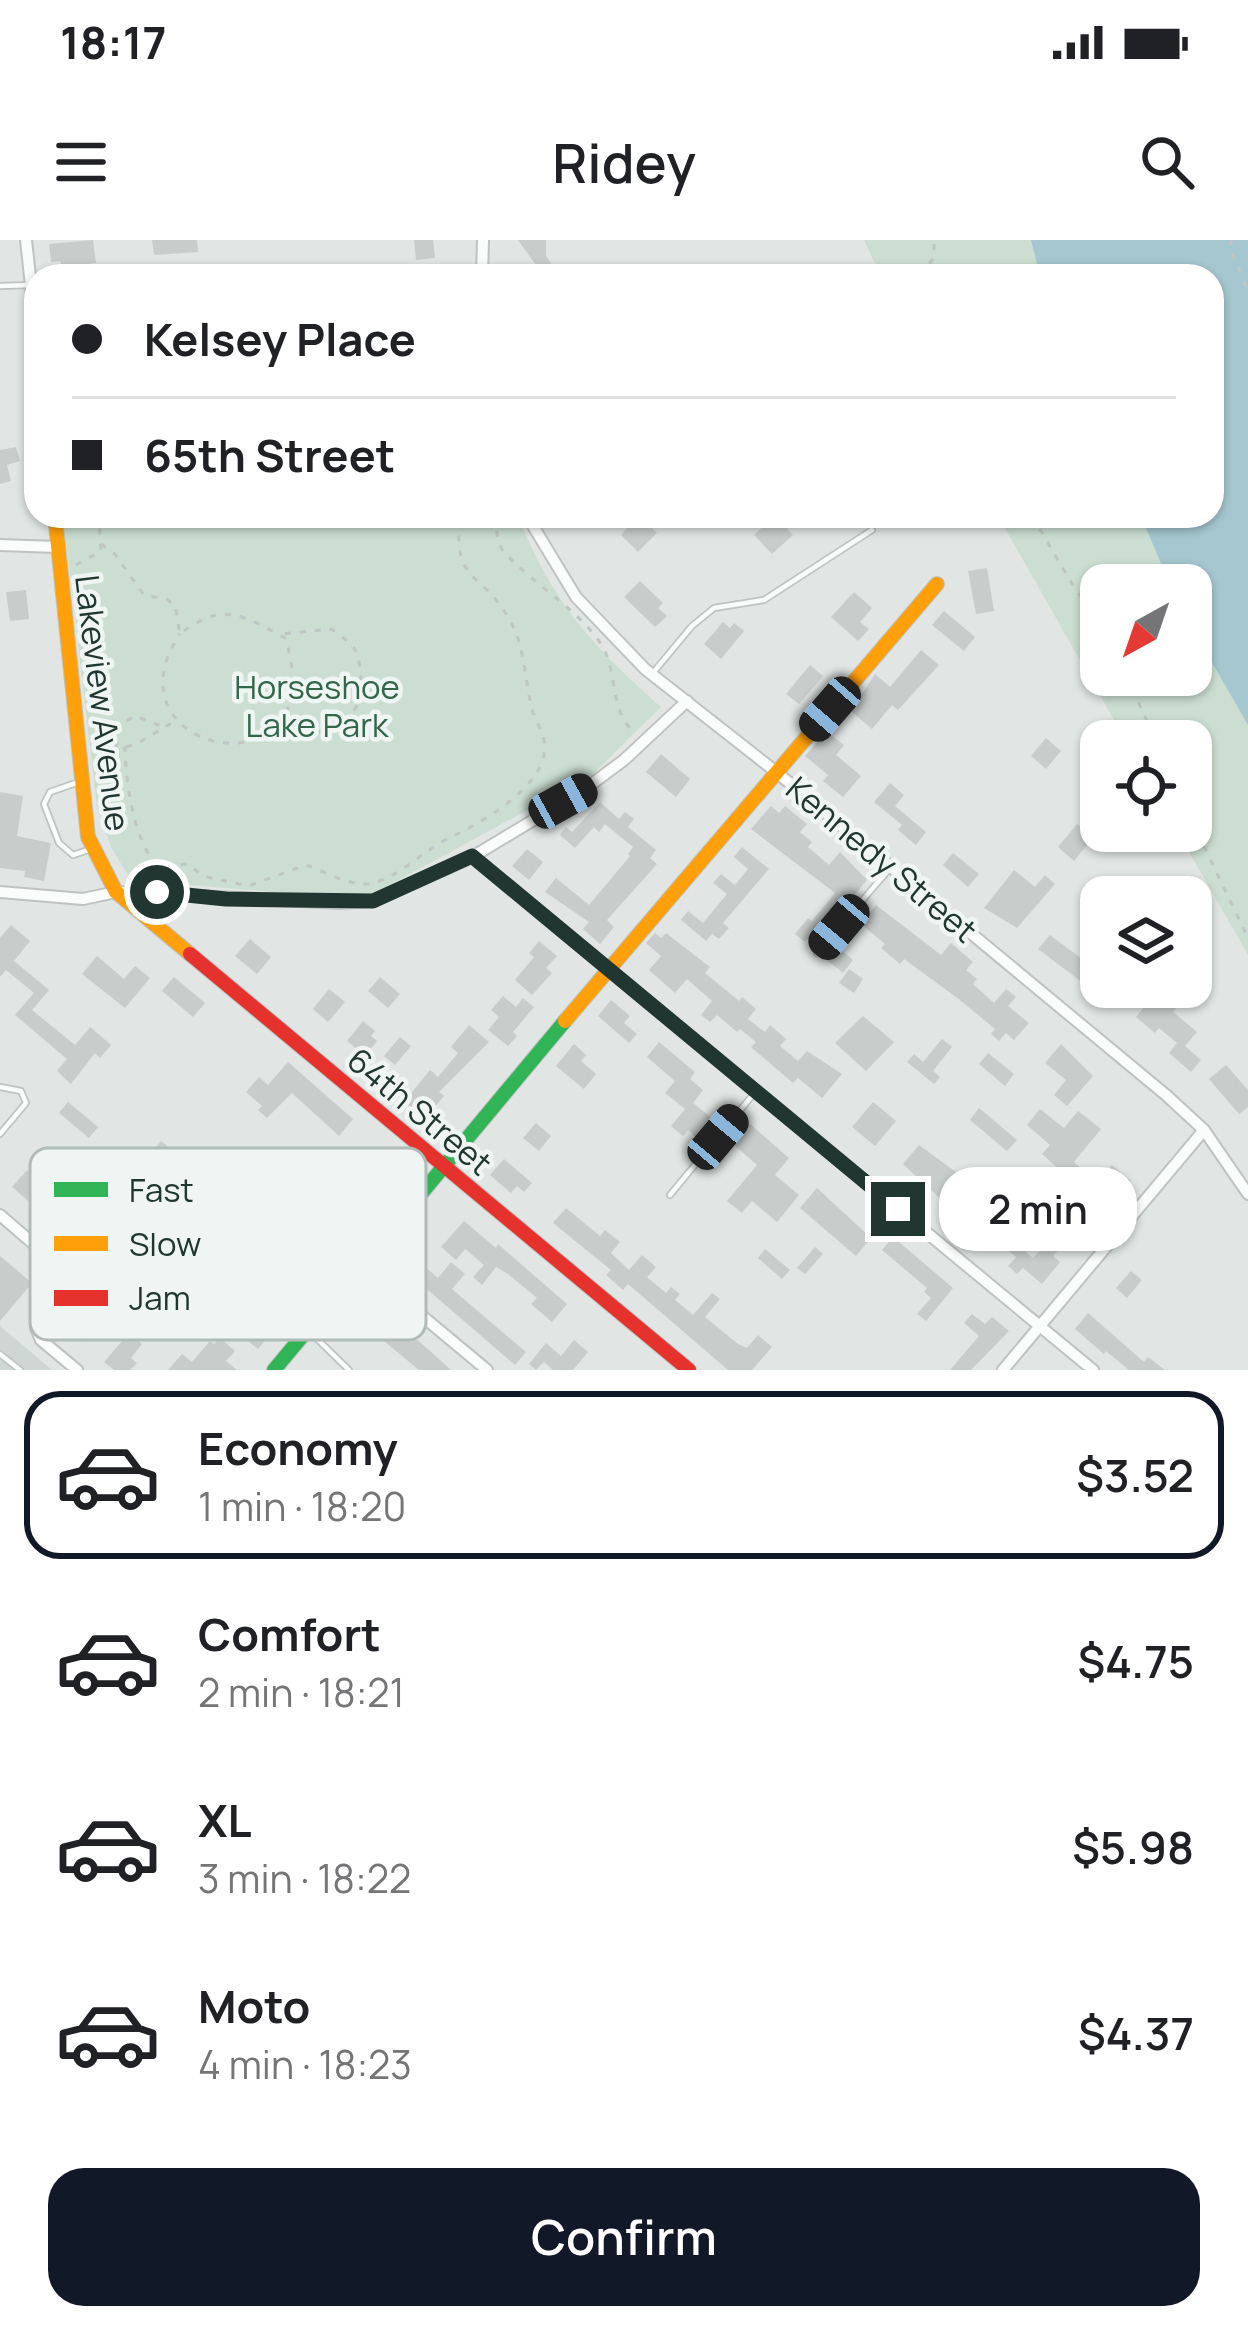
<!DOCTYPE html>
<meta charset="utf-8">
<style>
body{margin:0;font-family:Manrope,sans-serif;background:#f6f6f6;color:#202124;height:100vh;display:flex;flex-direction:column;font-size:45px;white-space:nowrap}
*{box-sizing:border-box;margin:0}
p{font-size:39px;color:#757577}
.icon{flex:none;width:66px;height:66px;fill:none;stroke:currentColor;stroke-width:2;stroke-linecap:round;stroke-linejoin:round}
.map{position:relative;height:1130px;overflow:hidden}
.details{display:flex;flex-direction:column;background:#fff;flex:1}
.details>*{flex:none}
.guide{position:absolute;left:24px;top:24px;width:1200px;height:264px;border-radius:36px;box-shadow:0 3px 9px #0004;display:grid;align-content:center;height:264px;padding:0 48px;background:#fff}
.needle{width:78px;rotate:220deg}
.controls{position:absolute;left:1080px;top:324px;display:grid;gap:24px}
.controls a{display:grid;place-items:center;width:132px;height:132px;border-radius:24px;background:#fff;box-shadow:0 3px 9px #0004;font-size:60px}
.end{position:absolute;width:54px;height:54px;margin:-27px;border:15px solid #223631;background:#fff;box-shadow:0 0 0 6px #fff}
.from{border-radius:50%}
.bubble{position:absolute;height:84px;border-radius:36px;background:#fff;box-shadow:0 3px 9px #0004;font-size:39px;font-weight:600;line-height:84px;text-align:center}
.car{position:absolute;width:36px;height:72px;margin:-36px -18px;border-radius:15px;box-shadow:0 0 9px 3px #0007;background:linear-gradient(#222 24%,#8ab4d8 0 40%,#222 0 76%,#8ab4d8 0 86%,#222 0)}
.guide b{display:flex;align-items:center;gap:42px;height:114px;font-size:45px}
.guide b+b{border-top:3px solid #e0e0e0}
.guide i{width:30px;height:30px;background:#202124}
ul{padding:21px 0 0;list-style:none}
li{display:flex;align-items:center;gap:36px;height:168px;margin:0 24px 18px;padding:0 24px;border:6px solid transparent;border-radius:36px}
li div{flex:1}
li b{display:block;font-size:45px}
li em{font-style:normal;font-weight:600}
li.selected{border-color:#111827}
li>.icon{width:108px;height:108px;stroke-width:1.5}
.primary-button{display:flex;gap:24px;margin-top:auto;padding:24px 48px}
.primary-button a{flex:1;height:138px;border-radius:36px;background:#111827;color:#fff;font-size:48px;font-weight:600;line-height:138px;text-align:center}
.status{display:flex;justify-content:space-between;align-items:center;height:84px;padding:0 60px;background:#fff;direction:ltr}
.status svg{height:33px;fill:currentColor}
header{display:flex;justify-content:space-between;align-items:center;height:156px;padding:0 48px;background:#fff;font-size:54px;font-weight:600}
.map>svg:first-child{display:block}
</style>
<div class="status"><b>18:17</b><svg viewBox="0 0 49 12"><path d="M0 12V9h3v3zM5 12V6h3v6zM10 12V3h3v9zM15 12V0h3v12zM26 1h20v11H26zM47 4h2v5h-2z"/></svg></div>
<header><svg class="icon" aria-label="menu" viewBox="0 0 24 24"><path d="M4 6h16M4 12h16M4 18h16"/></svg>Ridey<svg class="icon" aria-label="search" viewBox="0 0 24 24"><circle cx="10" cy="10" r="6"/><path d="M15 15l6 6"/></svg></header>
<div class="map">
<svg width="1248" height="1130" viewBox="0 0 1248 1130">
<rect width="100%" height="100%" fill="#e1e6e4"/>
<path fill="#cfd7d4" d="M 0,1086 L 52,1130 L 0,1130 Z"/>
<g fill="#ccded2" fill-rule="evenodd">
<path d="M 864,0 L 1248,0 L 1248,715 L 1177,591 L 1191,591 L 1191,501 L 1126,501 L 998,276 L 1212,276 L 1212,36 L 881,36 ZM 1101,345 L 1191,345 L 1191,435 L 1101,435 Z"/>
<path d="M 63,276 L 518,276 C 553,364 592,405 661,467 L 592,535 L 373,654 L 329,657 L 131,640 L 111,607 L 97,566 Z"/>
</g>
<path fill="#a6c7d0" d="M 1031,0 L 1248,0 L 1248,485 L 1191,386 L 1191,345 L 1170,345 L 1141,276 L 1212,276 L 1212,36 L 1040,36 Z"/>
<g fill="#c8cdcb">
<path d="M 93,0 L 96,23 L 61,27 L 61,21 L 51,22 L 49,4 Z"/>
<path d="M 152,0 L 197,0 L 198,12 L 154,15 Z"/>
<path d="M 414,0 L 433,0 L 435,18 L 416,20 Z"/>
<path d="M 518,0 L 546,0 L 546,16 L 553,26 L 540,36 L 522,36 L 536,25 Z"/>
<path d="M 16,207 L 20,221 L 7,225 L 11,241 L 0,244 L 0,210 Z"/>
<path d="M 626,276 L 639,276 L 657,293 L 638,312 L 621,295 L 632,283 Z"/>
<path d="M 774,276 L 786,276 L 793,283 L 787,289 L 793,295 L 772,314 L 754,295 Z"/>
<path d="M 987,328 L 994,371 L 976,374 L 968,331 Z"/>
<path d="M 640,341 L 663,363 L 658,368 L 667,376 L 655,387 L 624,357 Z"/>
<path d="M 26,350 L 29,379 L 10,381 L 6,352 Z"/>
<path d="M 854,352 L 872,368 L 860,382 L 869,389 L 858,401 L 831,377 Z"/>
<path d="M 944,371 L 975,397 L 964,411 L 932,385 Z"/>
<path d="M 723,382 L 730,388 L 734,383 L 744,391 L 721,419 L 704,404 Z"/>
<path d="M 921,410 L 939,425 L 898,470 L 892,465 L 872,489 L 851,471 L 875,434 L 890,447 Z"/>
<path d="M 810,425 L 823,436 L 799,464 L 786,454 Z"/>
<path d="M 831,495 L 844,505 L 836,515 L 861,536 L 843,557 L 823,541 L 828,535 L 805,516 L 821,498 L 825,502 Z"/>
<path d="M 1046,498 L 1061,511 L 1046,529 L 1031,516 Z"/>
<path d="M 661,514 L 690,539 L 676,557 L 646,532 Z"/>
<path d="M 890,543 L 904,555 L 895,566 L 926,592 L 916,605 L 898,590 L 902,585 L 874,562 Z"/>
<path d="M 0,552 L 23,556 L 17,596 L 51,603 L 44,641 L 24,637 L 25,631 L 0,628 Z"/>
<path d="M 600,562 L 619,579 L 625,572 L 634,579 L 628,587 L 656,610 L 650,618 L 657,624 L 607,680 L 614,687 L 600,704 L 583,689 L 589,682 L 545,652 L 556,638 L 589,665 L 630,616 L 628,614 L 633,607 L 605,584 L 599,592 L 594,587 L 575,608 L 560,595 L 566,587 L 572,592 Z"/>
<path d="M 771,566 L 779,573 L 785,566 L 807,584 L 800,592 L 812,602 L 808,607 L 829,625 L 840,612 L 867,640 L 823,693 L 816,688 L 805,702 L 795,694 L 808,678 L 812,681 L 835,653 L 751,589 Z"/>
<path d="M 1077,584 L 1093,598 L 1074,621 L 1058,607 Z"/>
<path d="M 742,607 L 769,629 L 723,683 L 729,688 L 719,699 L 712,694 L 706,701 L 681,680 L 688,671 L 703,683 L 727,654 L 713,643 L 721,634 L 735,645 L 748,629 L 734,617 Z"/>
<path d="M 527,609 L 543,622 L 529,640 L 512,626 Z"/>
<path d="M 953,613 L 979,634 L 968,647 L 943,625 Z"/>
<path d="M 1014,630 L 1035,647 L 1045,635 L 1055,644 L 1017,688 L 984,668 Z"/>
<path d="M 876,665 L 941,715 L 951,703 L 973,722 L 966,730 L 977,739 L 973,744 L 994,763 L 1006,749 L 1016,757 L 1008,766 L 1029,783 L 1014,800 L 1006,793 L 999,801 L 991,794 L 995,789 L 960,760 L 904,719 L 900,724 L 881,708 L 885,704 L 861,684 Z"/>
<path d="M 11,685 L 30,701 L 14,721 L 49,750 L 32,770 L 75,805 L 90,787 L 111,805 L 100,818 L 95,813 L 71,844 L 57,831 L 67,819 L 15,775 L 34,753 L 6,730 L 0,737 L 0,698 Z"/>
<path d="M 655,693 L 661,698 L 666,693 L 710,727 L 705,733 L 739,761 L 742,757 L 756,769 L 748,779 L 765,792 L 770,785 L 786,799 L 780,806 L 798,821 L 807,811 L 842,834 L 822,858 L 798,838 L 793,843 L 780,832 L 751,807 L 756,802 L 740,789 L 737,792 L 717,775 L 710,782 L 701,775 L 712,761 L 687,739 L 675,753 L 649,730 L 661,716 L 646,703 Z"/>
<path d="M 1050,695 L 1098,731 L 1087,746 L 1038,709 Z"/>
<path d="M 250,699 L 271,717 L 257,734 L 235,716 Z"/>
<path d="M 539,701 L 557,716 L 546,728 L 552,733 L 532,755 L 515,740 L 534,717 L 529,713 Z"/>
<path d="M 834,704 L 853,720 L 843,733 L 823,717 Z"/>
<path d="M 97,716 L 124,739 L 135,726 L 150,738 L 125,768 L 82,734 Z"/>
<path d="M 849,729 L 863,739 L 854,753 L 839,743 Z"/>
<path d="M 174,737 L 205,763 L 193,777 L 162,751 Z"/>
<path d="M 380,737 L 400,754 L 388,768 L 368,751 Z"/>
<path d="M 1172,748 L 1184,758 L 1173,772 L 1197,792 L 1185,806 L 1201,820 L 1191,832 L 1169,813 L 1177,803 L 1159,788 L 1155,793 L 1136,777 L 1154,755 L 1161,762 Z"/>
<path d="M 329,749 L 345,762 L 328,782 L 313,769 Z"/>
<path d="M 503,756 L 516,767 L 523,758 L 534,767 L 513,792 L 517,796 L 508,806 L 488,790 L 499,777 L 491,770 Z"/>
<path d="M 611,760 L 630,776 L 624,783 L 637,794 L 629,803 L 598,776 Z"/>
<path d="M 863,776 L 894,802 L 866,831 L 835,803 Z"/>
<path d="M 363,781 L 375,791 L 371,796 L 377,801 L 365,816 L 347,801 Z"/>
<path d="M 469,785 L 489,802 L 439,852 L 444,856 L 425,879 L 404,862 L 430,830 L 438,837 L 458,813 L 451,807 Z"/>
<path d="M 400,797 L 411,806 L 395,825 L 384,816 Z"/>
<path d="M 942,799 L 952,807 L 933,831 L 940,837 L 934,844 L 907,822 L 914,814 L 923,822 Z"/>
<path d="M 659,802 L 695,832 L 690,839 L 703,850 L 693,863 L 712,878 L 696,897 L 688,890 L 683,896 L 671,886 L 685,869 L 665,853 L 675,841 L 647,817 Z"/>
<path d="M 574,804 L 586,815 L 581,821 L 596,834 L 584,849 L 556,826 Z"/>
<path d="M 1061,804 L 1093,836 L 1067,866 L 1054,855 L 1066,840 L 1045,823 Z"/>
<path d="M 988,813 L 1014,834 L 1005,846 L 979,824 Z"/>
<path d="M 288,822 L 353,879 L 339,896 L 292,853 L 267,878 L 258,870 L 262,866 L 246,852 L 259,837 L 268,845 Z"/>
<path d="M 1226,825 L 1248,850 L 1248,867 L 1239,874 L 1209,839 Z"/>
<path d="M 68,862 L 98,887 L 89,898 L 59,873 Z"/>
<path d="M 873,862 L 896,881 L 875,906 L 852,887 Z"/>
<path d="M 979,868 L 1017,900 L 1007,911 L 970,880 Z"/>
<path d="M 1040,869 L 1064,888 L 1078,871 L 1101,889 L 1074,922 L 1097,942 L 1112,925 L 1131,941 L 1118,956 L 1112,950 L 1097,968 L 1102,972 L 1085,992 L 1078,986 L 1053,1016 L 1060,1022 L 1042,1044 L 1023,1028 L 1017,1034 L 1008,1026 L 1016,1017 L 1003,1006 L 1010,998 L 1033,1018 L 1048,1002 L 1043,998 L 1083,951 L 1042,914 L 1050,905 L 1027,885 Z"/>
<path d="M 536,883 L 551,896 L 539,911 L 523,898 Z"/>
<path d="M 750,884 L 789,918 L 775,935 L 799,955 L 777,982 L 752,961 L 742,973 L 727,961 L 757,925 L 733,904 Z"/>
<path d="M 161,901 L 188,923 L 192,919 L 253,972 L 245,982 L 227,967 L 221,974 L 190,948 L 157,989 L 182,1009 L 197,992 L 219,1010 L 197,1036 L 140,987 L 146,980 L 136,972 L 172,928 L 152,912 Z"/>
<path d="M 919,905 L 964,938 L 954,949 L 990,982 L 975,999 L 959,985 L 963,980 L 903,924 Z"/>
<path d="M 375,907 L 385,915 L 391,908 L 414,928 L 404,939 L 399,935 L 391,939 L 378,955 L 370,948 L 358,963 L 366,970 L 337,1000 L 323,988 L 316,996 L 304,986 L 330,956 L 319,947 L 327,937 L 340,948 L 353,932 L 342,922 L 348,915 L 359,925 Z"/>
<path d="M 504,919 L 532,943 L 524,952 L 517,946 L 511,953 L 490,935 Z"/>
<path d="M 27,930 L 43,943 L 28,961 L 12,947 Z"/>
<path d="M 817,948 L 871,998 L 856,1016 L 800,968 Z"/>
<path d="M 1013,958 L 1026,970 L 1010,988 L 997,977 Z"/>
<path d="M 566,968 L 600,996 L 605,990 L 620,1002 L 611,1013 L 629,1030 L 642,1015 L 656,1027 L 647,1037 L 666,1053 L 671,1047 L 680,1054 L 675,1060 L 693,1075 L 712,1053 L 720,1059 L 705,1077 L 738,1104 L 747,1108 L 758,1095 L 772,1107 L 752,1130 L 728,1130 L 628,1044 L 623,1050 L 606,1035 L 611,1030 L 553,983 Z"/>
<path d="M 464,981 L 496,1008 L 498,1004 L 567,1064 L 552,1082 L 531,1064 L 537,1058 L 508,1034 L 496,1027 L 482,1045 L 473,1037 L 484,1025 L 465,1009 L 456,1020 L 441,1007 Z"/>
<path d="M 893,997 L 953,1048 L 926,1081 L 917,1074 L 931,1058 L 924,1052 L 927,1048 L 882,1010 Z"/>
<path d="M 402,1007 L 438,1038 L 451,1022 L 465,1034 L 452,1049 L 526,1112 L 515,1125 L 392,1019 Z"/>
<path d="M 815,1007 L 823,1014 L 805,1034 L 797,1028 Z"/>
<path d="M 765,1009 L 790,1030 L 782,1039 L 758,1018 Z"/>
<path d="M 0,1016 L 32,1043 L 0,1081 Z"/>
<path d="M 234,1028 L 288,1073 L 258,1109 L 238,1093 L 260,1067 L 226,1037 Z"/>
<path d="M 1131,1031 L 1142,1040 L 1127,1058 L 1116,1048 Z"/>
<path d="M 100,1047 L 117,1061 L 81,1102 L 59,1084 L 74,1066 L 79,1071 Z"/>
<path d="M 361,1053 L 429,1110 L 451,1130 L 419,1130 L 362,1083 L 355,1092 L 339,1078 Z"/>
<path d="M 1088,1073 L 1144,1122 L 1148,1117 L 1165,1130 L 1129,1130 L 1106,1111 L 1104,1114 L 1075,1089 Z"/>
<path d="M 972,1074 L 985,1084 L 992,1077 L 1009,1091 L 971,1130 L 950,1130 L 979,1096 L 964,1083 Z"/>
<path d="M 129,1093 L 142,1104 L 131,1118 L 137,1123 L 130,1130 L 114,1130 L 104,1122 Z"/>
<path d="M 220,1098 L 235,1111 L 226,1121 L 237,1130 L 168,1130 L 182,1114 L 192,1122 L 210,1101 L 214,1104 Z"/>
<path d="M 574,1100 L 588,1112 L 573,1130 L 553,1130 L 544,1122 L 536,1130 L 529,1124 L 546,1103 L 561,1116 Z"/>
</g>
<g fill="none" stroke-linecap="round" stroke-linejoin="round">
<defs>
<g id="lane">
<path d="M 0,46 L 31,45"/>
<path d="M 652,434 L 692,386 L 714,368 L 764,360 L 872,290"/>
<path d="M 76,543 L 50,552 L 44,564 L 59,603 L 73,615 L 91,609"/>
<path d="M 817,713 L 891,627"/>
<path d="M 0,847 L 21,851 L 26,863 L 0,894"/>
<path d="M 670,955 L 756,851"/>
<path d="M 221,997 L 314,1073"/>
<path d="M 310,1092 L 349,1130"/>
<path d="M 0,1114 L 20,1130"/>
</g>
<g id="street">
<path d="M 26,0 L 36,91"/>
<path d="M 482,36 L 483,0"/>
<path d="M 527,276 L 576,357 L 645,429 L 775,531 L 1166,855 L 1204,890 L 1248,954"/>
<path d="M 0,305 L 57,307"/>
<path d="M 472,617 L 1093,1130"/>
<path d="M 0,652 L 83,659 L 116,652 L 339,663 L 373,661 L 472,617 L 585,549 L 624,520 L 687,461"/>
<path d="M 0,975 L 65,1031 L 65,1052 L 36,1088 L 41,1100 L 77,1130"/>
<path d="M 361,1025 L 487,1130"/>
<path d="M 1003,1130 L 1204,890"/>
</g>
<path id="fast" d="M 274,1130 L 565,781"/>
<g id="slow">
<path d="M 55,276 L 88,597 L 116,652 L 190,714"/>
<path d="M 565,781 L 937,344"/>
</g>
<path id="jam" d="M 190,714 L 689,1130"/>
</defs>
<use href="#lane" stroke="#bec3c1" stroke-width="8"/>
<use href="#street" stroke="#bec3c1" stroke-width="14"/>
<use href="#fast" stroke="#bdc3c1" stroke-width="16"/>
<use href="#slow" stroke="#bdc3c1" stroke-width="16"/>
<use href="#jam" stroke="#bdc3c1" stroke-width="16"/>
<g stroke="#bfc6c4" stroke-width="3" stroke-dasharray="6 9" stroke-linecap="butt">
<path d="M 1232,0 L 1229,6 L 1248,51"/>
<path d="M 921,36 L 934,17 L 934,0"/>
<path d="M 495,276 C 496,287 497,304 504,312 C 534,345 576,367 601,404 C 619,432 608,469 634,492"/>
<path d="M 1032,276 L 1074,347 L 1101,384"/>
<path d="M 101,304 L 114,313 L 144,355 L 166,359 L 175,365 L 180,394 C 222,361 243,375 285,398 C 338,560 98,516 180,394"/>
<path d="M 76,325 L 101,311 L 99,276"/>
<path d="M 1126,435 L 1156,501"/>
<path d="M 277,488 L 295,499 L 311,500 C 325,482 338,486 351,474 C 364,463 363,422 354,408 C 349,401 338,394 331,389 L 282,394"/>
<path d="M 116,507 L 121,484 L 135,476 L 163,487"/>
<path d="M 126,507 C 146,502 157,489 175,482"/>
<path d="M 93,510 L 125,508 C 126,543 133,598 157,626 L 188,624 L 203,636 L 248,646 L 306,625 C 324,631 347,645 367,644 C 395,641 423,611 447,599 C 479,584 553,544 544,500 C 541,488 533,477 531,465 C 524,434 525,405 508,377 C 479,328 453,345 460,276"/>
<path d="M 1191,579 L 1248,698"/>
</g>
<use href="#lane" stroke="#fafbfb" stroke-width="4.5"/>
<use href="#street" stroke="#fafbfb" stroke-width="10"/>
<use href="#fast" stroke="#30b455" stroke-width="14"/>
<use href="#slow" stroke="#ff9f0a" stroke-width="14"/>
<use href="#jam" stroke="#e5322d" stroke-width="14"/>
</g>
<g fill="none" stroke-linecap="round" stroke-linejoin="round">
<path stroke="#223631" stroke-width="15" d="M 157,652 L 226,659 L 373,661 L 472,616 L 898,969"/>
</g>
<g text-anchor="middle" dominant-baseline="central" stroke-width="9" stroke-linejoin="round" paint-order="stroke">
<g font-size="33" fill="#32674a" stroke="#eef5f2">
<text x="317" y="446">Horseshoe<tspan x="317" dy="38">Lake Park</tspan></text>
</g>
<g font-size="33" fill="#223631" stroke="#eef5f2">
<text transform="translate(103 463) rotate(83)">Lakeview Avenue</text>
<text transform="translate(882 619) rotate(40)">Kennedy Street</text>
<text transform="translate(420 871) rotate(40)">64th Street</text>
</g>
</g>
<rect x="30" y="908" width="396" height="192" rx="18" fill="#eef5f2" stroke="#b1bcb8" stroke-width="3"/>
<rect x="54" y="942" width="54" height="15" fill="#30b455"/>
<rect x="54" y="996" width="54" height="15" fill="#ff9f0a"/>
<rect x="54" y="1050" width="54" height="16" fill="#e5322d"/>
<g font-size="33" fill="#223631">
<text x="129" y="962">Fast</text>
<text x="129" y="1016">Slow</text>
<text x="129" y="1070">Jam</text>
</g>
</svg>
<div class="controls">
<a><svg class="needle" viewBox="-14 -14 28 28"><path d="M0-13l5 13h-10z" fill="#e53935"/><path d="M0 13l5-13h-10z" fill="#757577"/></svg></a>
<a><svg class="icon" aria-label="locate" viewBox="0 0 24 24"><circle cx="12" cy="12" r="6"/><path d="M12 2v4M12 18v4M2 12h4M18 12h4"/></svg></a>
<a><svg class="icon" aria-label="layers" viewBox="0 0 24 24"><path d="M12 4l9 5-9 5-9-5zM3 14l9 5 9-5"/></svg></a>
</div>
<i class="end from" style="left:157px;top:652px"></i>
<i class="end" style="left:898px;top:969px"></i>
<div class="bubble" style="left:939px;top:927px;width:198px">2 min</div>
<i class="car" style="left:830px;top:469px;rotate:221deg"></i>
<i class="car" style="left:563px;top:561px;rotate:61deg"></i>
<i class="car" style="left:839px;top:687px;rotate:220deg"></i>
<i class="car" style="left:718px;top:897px;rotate:40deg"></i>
<div class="guide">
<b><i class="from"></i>Kelsey Place</b>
<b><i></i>65th Street</b>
</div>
</div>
<section class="details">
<ul>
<li class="selected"><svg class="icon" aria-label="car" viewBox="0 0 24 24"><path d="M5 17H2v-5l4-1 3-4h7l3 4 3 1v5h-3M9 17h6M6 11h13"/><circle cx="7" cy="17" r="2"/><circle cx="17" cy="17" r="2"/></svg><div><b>Economy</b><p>1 min · 18:20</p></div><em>$3.52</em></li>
<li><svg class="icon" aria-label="car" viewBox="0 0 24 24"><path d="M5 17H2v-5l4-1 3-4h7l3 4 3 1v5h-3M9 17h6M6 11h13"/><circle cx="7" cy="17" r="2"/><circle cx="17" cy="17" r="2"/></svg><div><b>Comfort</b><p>2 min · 18:21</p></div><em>$4.75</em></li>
<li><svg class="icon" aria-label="car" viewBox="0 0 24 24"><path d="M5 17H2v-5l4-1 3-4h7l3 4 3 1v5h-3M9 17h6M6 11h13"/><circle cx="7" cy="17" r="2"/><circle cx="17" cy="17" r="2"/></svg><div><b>XL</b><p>3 min · 18:22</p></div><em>$5.98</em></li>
<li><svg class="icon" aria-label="car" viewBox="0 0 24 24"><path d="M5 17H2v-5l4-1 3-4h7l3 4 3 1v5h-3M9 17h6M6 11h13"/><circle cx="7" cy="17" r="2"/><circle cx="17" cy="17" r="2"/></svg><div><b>Moto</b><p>4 min · 18:23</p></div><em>$4.37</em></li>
</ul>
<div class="primary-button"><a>Confirm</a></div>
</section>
